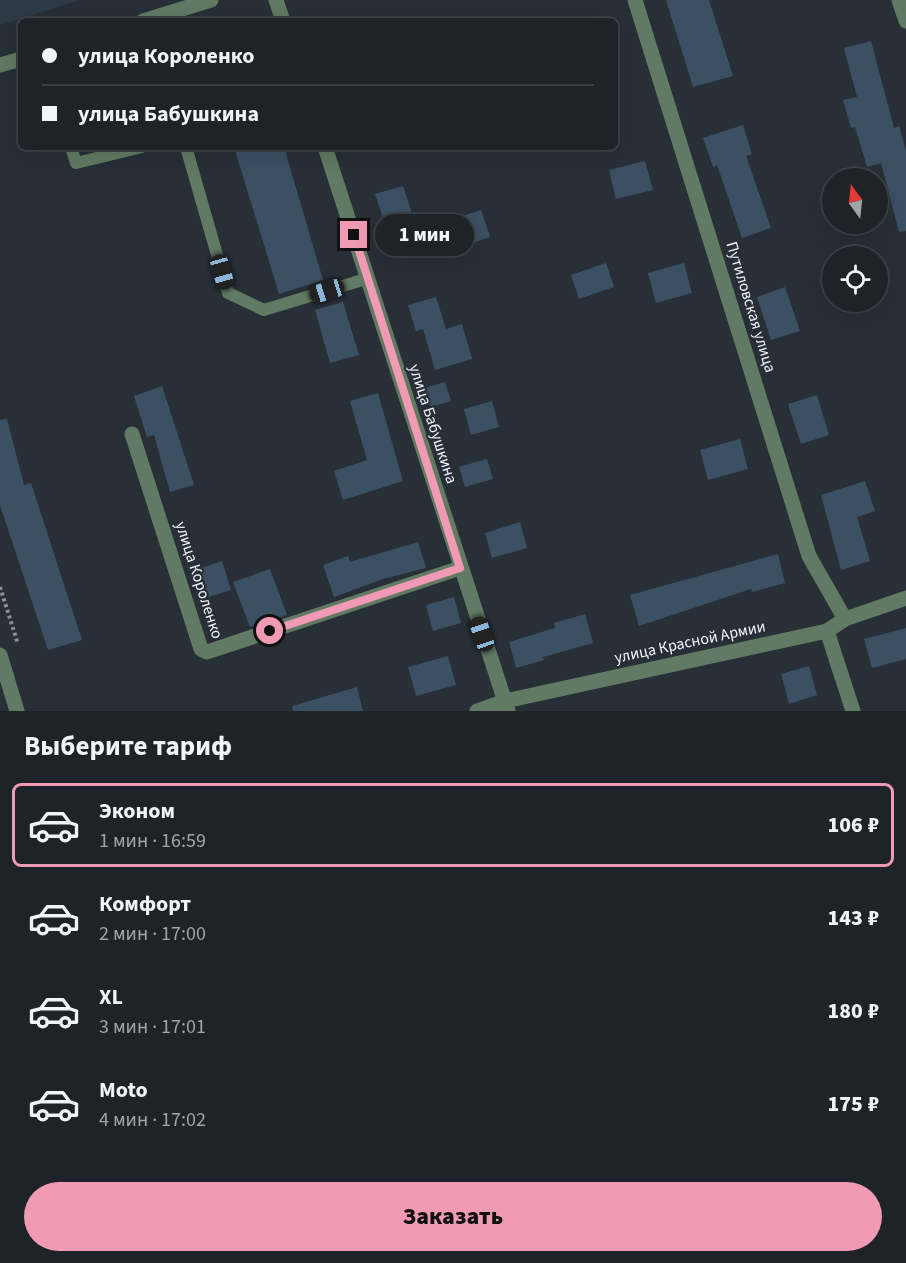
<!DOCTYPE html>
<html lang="ru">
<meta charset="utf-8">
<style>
body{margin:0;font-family:"Source Sans 3",sans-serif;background:#2b2f35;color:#f1f3f6;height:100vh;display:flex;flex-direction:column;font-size:22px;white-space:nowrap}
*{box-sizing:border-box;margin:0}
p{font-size:20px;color:#a1a4a8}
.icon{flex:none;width:33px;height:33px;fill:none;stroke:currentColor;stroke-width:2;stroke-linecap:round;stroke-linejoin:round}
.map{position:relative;height:711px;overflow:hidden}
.sheet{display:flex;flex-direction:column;background:#1e2329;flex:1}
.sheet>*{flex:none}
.hud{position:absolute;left:18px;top:18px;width:600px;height:132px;border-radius:9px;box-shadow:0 6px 24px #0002,0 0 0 2px #3c4046;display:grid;align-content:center;height:132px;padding:0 24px;background:#1e2329}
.needle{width:39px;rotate:345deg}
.fabs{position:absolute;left:822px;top:168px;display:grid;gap:12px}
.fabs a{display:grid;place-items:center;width:66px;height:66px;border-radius:50%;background:#1e2329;box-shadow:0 6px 24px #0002,0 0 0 2px #3c4046;font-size:30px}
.end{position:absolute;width:27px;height:27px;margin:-14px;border:8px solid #f19ab3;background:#111;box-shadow:0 0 0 3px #111}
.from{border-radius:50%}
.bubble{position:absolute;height:42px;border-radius:21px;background:#1e2329;box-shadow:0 6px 24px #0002,0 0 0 2px #3c4046;font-size:20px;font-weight:800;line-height:42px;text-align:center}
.car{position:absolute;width:18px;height:36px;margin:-18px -9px;border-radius:8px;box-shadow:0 0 4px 2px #0007;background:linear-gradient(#222 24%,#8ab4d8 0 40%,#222 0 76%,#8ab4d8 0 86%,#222 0)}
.hud b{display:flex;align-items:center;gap:21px;height:57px;font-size:22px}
.hud b+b{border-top:2px solid #3c4046}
.hud i{width:15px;height:15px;background:#f1f3f6}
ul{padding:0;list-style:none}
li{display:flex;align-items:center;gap:18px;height:84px;margin:0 12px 9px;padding:0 12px;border:3px solid transparent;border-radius:9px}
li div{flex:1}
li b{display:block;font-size:22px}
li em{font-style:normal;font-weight:800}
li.selected{border-color:#f19ab3}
li>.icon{width:54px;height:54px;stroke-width:1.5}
h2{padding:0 24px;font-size:27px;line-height:72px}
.action{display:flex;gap:12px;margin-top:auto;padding:12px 24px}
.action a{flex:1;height:69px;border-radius:36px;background:#f19ab3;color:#111;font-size:24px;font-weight:800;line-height:69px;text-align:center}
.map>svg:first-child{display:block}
</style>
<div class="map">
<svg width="906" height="711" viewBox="0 0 906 711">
<rect width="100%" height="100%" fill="#282f37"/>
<path fill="#2d3945" d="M 0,0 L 80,0 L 0,25 Z"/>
<g fill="#3c5064">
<path d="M 666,0 L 709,0 L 733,76 L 693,87 Z"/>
<path d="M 871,41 L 894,128 L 899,126 L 906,151 L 906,231 L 899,232 L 881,163 L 867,167 L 855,127 L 851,128 L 843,100 L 857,97 L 844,48 Z"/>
<path d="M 743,125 L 752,154 L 746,156 L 771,228 L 742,238 L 717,165 L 713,167 L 703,138 Z"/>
<path d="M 234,147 L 284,147 L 323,280 L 279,294 Z"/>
<path d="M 645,161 L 653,190 L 616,199 L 609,170 Z"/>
<path d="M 403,186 L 413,216 L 385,224 L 375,194 Z"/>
<path d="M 481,210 L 490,237 L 454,249 L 445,222 Z"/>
<path d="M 606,263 L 614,287 L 579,299 L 571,275 Z"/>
<path d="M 684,263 L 692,293 L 656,303 L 648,273 Z"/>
<path d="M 785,287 L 800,331 L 771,340 L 757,297 Z"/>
<path d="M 436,297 L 446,329 L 462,324 L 472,359 L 435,370 L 423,329 L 416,331 L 408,305 Z"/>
<path d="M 343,302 L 359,355 L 330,363 L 315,310 Z"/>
<path d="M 445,382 L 451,401 L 431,407 L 425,388 Z"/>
<path d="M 162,386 L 194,485 L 170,492 L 154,435 L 147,437 L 134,396 Z"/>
<path d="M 378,393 L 403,481 L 343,500 L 334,471 L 367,460 L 350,401 Z"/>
<path d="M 817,395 L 829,435 L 801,444 L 788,404 Z"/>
<path d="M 492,401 L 499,427 L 471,435 L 464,409 Z"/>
<path d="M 7,419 L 24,485 L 31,483 L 82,640 L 48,650 L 0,505 L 0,420 Z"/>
<path d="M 740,439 L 748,469 L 708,480 L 700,450 Z"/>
<path d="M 487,459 L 493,479 L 465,487 L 459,467 Z"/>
<path d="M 865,481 L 875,511 L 857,517 L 870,561 L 841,570 L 821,495 Z"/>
<path d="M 520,522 L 527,548 L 492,558 L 485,533 Z"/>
<path d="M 418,542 L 426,568 L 383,579 L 334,597 L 323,565 L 348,556 L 350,562 Z"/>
<path d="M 778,554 L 785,583 L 752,592 L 751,589 L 639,626 L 630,595 Z"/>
<path d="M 222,561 L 231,590 L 199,600 L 190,572 Z"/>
<path d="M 270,569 L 287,615 L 250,627 L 233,582 Z"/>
<path d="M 454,597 L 461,623 L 433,631 L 426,605 Z"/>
<path d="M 585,614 L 593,643 L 543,657 L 544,660 L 516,668 L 509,642 L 555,628 L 554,623 Z"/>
<path d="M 906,628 L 906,659 L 872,668 L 864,639 Z"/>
<path d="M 448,656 L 456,685 L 416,696 L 408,667 Z"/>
<path d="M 809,666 L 817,695 L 789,704 L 781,674 Z"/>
<path d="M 357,687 L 363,711 L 293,711 L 292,706 Z"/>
</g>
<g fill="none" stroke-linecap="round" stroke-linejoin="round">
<path stroke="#8a9096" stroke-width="4" stroke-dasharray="3 3" stroke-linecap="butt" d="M 0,587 L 18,644"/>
<g stroke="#617a63" stroke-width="12">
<path d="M 71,147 L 76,163 L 142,147"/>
<path d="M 186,147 L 228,293 L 264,310 L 369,278"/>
</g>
<g stroke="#617a63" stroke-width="15">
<path d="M 276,0 L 283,21"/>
<path d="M 635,0 L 809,556 L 845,619"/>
<path d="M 899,0 L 906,21"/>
<path d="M 143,21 L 211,0"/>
<path d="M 0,65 L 21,59"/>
<path d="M 325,147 L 508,711"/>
<path d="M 132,434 L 201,649 L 207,652 L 460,568"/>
<path d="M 827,631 L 853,711"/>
<path d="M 0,655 L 17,711"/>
<path d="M 477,711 L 505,701 L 827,631 L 845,619 L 906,598"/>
</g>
</g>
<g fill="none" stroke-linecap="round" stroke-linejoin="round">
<path stroke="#f19ab3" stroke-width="8" d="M 270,631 L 460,568 L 354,235"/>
</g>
<g text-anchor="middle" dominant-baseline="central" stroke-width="4.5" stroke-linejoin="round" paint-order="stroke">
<g font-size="16" fill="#f0f5fa" stroke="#282f37">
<text transform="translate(751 307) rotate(73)">Путиловская улица</text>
<text transform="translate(433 424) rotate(72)">улица Бабушкина</text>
<text transform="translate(199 580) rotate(72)">улица Короленко</text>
<text transform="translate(690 642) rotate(-12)">улица Красной Армии</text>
</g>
</g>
</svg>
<div class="fabs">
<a><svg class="needle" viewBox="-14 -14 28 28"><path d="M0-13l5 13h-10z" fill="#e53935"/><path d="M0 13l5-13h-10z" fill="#a1a4a8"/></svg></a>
<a><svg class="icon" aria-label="locate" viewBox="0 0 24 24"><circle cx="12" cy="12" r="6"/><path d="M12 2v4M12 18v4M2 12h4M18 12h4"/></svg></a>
</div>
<i class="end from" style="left:270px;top:631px"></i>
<i class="end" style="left:354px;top:235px"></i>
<div class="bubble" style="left:375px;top:214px;width:99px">1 мин</div>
<i class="car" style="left:222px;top:272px;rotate:164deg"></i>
<i class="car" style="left:327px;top:291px;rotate:253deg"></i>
<i class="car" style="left:482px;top:634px;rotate:341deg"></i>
<div class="hud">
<b><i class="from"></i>улица Короленко</b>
<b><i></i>улица Бабушкина</b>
</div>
</div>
<section class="sheet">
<h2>Выберите тариф</h2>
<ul>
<li class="selected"><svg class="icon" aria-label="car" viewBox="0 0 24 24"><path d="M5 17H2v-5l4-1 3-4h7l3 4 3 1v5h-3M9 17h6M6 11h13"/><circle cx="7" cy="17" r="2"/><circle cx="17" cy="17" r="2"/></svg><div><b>Эконом</b><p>1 мин · 16:59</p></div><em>106 ₽</em></li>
<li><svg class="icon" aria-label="car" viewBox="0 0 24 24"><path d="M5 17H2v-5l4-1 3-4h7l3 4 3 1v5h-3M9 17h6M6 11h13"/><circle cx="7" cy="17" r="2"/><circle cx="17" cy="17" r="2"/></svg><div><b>Комфорт</b><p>2 мин · 17:00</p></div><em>143 ₽</em></li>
<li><svg class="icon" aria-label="car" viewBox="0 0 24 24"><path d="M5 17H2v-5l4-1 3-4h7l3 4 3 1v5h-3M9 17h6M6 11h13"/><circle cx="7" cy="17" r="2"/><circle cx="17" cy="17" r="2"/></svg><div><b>XL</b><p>3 мин · 17:01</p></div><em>180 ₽</em></li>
<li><svg class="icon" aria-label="car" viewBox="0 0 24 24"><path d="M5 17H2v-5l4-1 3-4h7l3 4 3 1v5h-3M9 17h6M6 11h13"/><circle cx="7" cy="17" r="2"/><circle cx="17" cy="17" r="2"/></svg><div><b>Moto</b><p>4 мин · 17:02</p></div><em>175 ₽</em></li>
</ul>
<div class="action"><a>Заказать</a></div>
</section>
